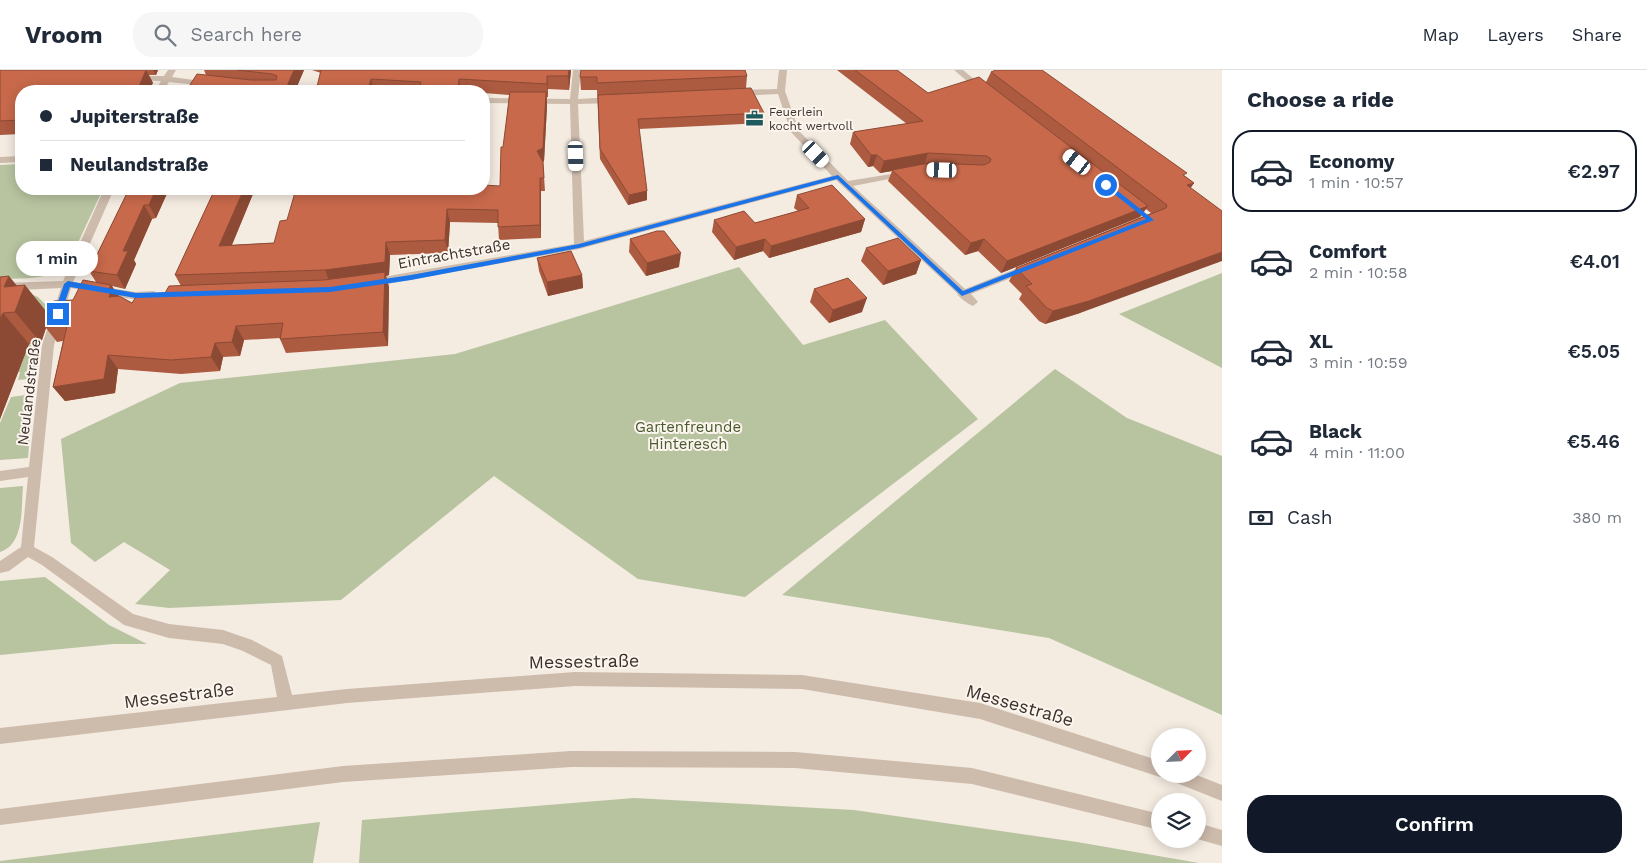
<!DOCTYPE html>
<meta charset="utf-8">
<style>
body{margin:0;font-family:"Work Sans",sans-serif;background:#f6f6f7;color:#1f2937;height:100vh;display:flex;flex-direction:column;font-size:19px;white-space:nowrap}
*{box-sizing:border-box;margin:0}
p{font-size:16px;color:#747a83}
.icon{flex:none;width:28px;height:28px;fill:none;stroke:currentColor;stroke-width:2;stroke-linecap:round;stroke-linejoin:round}
.map{position:relative;flex:1;overflow:hidden}
.sheet{display:flex;flex-direction:column;background:#fff;width:425px}
.sheet>*{flex:none}
.hud{position:absolute;left:15px;top:15px;width:475px;height:110px;border-radius:20px;box-shadow:0 2px 12px #0003;display:grid;align-content:center;height:110px;padding:0 25px;background:#fff}
.needle{width:32px;rotate:66deg}
.buttons{position:absolute;left:1151px;top:658px;display:grid;gap:10px}
.buttons a{display:grid;place-items:center;width:55px;height:55px;border-radius:50%;background:#fff;box-shadow:0 2px 12px #0003;font-size:25px}
.end{position:absolute;width:22px;height:22px;margin:-11px;border:6px solid #1a73e8;background:#fff;box-shadow:0 0 0 2px #fff}
.from{border-radius:50%}
.bubble{position:absolute;height:35px;border-radius:18px;background:#fff;box-shadow:0 2px 12px #0003;font-size:16px;font-weight:600;line-height:35px;text-align:center}
.car{position:absolute;width:15px;height:30px;margin:-15px -8px;border-radius:6px;box-shadow:0 0 4px 1px #0007;background:linear-gradient(#fff 24%,#345 0 40%,#fff 0 76%,#345 0 86%,#fff 0)}
.hud b{display:flex;align-items:center;gap:18px;height:48px;font-size:19px}
.hud b+b{border-top:1px solid #e0e1e3}
.hud i{width:12px;height:12px;background:#1f2937}
ul{padding:0;list-style:none}
li{display:flex;align-items:center;gap:15px;height:82px;margin:0 10px 8px;padding:0 15px;border:2px solid transparent;border-radius:20px}
li div{flex:1}
li b{display:block;font-size:19px}
li em{font-style:normal;font-weight:600}
li.on{border-color:#111827}
li>.icon{width:45px;height:45px;stroke-width:1.5}
h2{padding:0 25px;font-size:22px;line-height:60px}
.pay{display:flex;align-items:center;gap:12px;height:55px;padding:0 25px;font-size:19px}
.pay p{margin-inline-start:auto}
.action{display:flex;gap:10px;margin-top:auto;padding:10px 25px}
.action a{flex:1;height:58px;border-radius:20px;background:#111827;color:#fff;font-size:20px;font-weight:600;line-height:58px;text-align:center}
header{display:flex;align-items:center;gap:30px;box-sizing:border-box;height:70px;padding:0 25px;background:#fff;border-bottom:1px solid #e0e1e3}
header strong{font-size:24px}
nav{display:flex;gap:28px;margin-inline-start:auto;font-size:18px}
.search{width:350px;height:45px;background:#f6f6f7;display:flex;align-items:center;gap:12px;box-sizing:border-box;padding:0 18px;border-radius:20px;color:#747a83;font-size:19px}
main{display:flex;flex:1;min-height:0}
.map>svg:first-child{display:block}
</style>
<header>
<strong>Vroom</strong>
<div class="search"><svg class="icon" aria-label="search" viewBox="0 0 24 24"><circle cx="10" cy="10" r="6"/><path d="M15 15l6 6"/></svg>Search here</div>
<nav><a>Map</a><a>Layers</a><a>Share</a></nav>
</header>
<main>
<div class="map">
<svg width="1222" height="793" viewBox="0 0 1222 793">
<rect width="100%" height="100%" fill="#f4ebe1"/>
<g fill="#b8c4a0">
<path d="M 21,94 L 21,119 L 103,119 L 69,192 C 51,211 24,208 0,209 L 0,95 Z"/>
<path d="M 739,197 L 803,275 L 885,250 L 978,349 L 745,527 L 638,509 L 494,406 L 341,530 L 169,538 L 135,534 L 170,500 L 124,472 L 95,492 L 71,473 L 61,369 L 180,313 L 455,284 Z"/>
<path d="M 1222,203 L 1222,298 L 1119,244 Z"/>
<path d="M 31,224 L 38,227 L 46,235 L 35,308 L 18,310 L 20,302 L 10,303 Z"/>
<path d="M 1055,299 L 1127,348 L 1222,386 L 1222,645 L 1049,568 L 782,525 Z"/>
<path d="M 33,324 L 28,388 L 0,390 L 0,353 L 11,327 Z"/>
<path d="M 23,416 C 21,437 25,474 0,482 L 0,418 Z"/>
<path d="M 45,507 L 109,555 L 147,574 L 113,574 L 0,585 L 0,511 Z"/>
<path d="M 634,728 L 854,740 L 1077,772 L 1199,793 L 359,793 L 362,750 Z"/>
<path d="M 320,752 L 313,793 L 0,793 L 0,791 Z"/>
</g>
<g fill="none" stroke-linecap="round" stroke-linejoin="round">
<g fill="#cdbbac" fill-rule="evenodd">
<path d="M 168,0 L 176,0 L 172,7 L 208,12 L 212,14 L 208,16 L 169,12 L 163,21 L 155,21 L 161,11 L 133,10 L 129,8 L 133,6 L 164,6 Z"/>
<path d="M 573,0 L 581,0 L 578,29 L 614,27 L 618,30 L 614,33 L 578,34 L 584,171 L 832,106 L 791,62 L 778,24 L 739,26 L 735,23 L 739,20 L 777,19 L 779,0 L 787,0 L 785,21 L 799,61 L 848,111 L 910,101 L 910,105 L 853,116 L 965,219 L 1023,196 L 1027,195 L 1032,198 L 1031,200 L 971,224 L 978,232 L 973,236 C 968,234 958,227 957,223 L 836,110 L 579,179 L 371,217 L 367,216 L 366,213 L 367,210 L 371,209 L 574,174 L 570,34 L 484,33 L 484,28 L 570,29 Z"/>
<path d="M 954,0 L 963,0 L 987,20 L 980,22 Z"/>
<path d="M 21,86 L 21,92 L 0,93 L 0,87 Z"/>
<path d="M 104,119 L 114,119 L 73,212 L 135,222 L 154,221 L 159,225 C 149,237 87,221 71,218 L 54,275 L 34,477 L 52,487 L 133,544 L 169,554 L 223,560 L 252,570 L 282,586 L 292,625 L 347,619 L 575,602 L 802,605 L 980,633 L 1160,691 L 1160,704 L 1166,705 L 1160,707 L 980,649 L 802,619 L 575,616 L 347,633 L 0,674 L 0,658 L 277,627 L 271,595 L 243,581 L 223,574 L 169,568 L 124,555 L 42,495 L 28,487 L 9,501 L 0,503 L 0,491 L 21,477 L 28,407 L 0,411 L 0,401 L 29,397 L 42,275 L 61,218 L 0,221 L 0,213 L 63,211 Z"/>
<path d="M 571,681 L 795,682 L 972,698 L 1160,744 L 1160,760 L 972,714 L 795,698 L 571,697 L 343,712 L 0,755 L 0,739 L 343,696 Z"/>
<path d="M 1167,704 L 1194,704 L 1222,715 L 1222,731 L 1169,710 Z"/>
<path d="M 1198,753 L 1222,760 L 1222,776 L 1197,769 Z"/>
</g>
</g>
<g fill="#ac5a40">
<path d="M 0,0 L 158,0 L 156,5 L 149,5 L 153,13 L 21,21 L 21,64 L 0,65 Z"/>
<path d="M 204,0 L 304,0 L 295,21 L 206,5 Z"/>
<path d="M 312,0 L 571,0 L 569,20 L 548,19 L 548,27 L 547,27 L 547,36 L 544,91 L 543,92 L 545,121 L 541,121 L 541,168 L 499,170 L 498,153 L 450,152 L 448,183 L 390,185 L 389,205 L 386,206 L 389,217 L 388,276 L 286,283 L 280,269 L 280,268 L 244,270 L 240,286 L 223,287 L 220,301 L 181,304 L 118,299 L 115,323 L 65,331 L 53,317 L 63,271 L 57,272 L 46,258 L 41,273 L 29,274 L 0,349 L 0,207 L 17,216 L 49,246 L 73,230 L 96,212 L 89,201 L 129,119 L 169,119 L 156,148 L 152,149 L 134,190 L 136,194 L 125,219 L 112,216 L 119,227 L 132,233 L 165,223 L 181,216 L 175,205 L 215,119 L 255,119 L 232,175 L 274,173 L 287,150 L 500,116 L 509,25 L 484,23 L 484,21 L 316,21 L 321,3 Z"/>
<path d="M 837,0 L 897,0 L 928,23 L 986,12 L 991,2 L 1185,106 L 1194,113 L 1190,118 L 1080,243 L 1045,254 L 1039,251 L 1019,229 L 1022,224 L 1009,211 L 1016,198 L 1151,143 L 1146,139 L 1140,147 L 1001,203 L 978,181 L 965,185 L 888,111 L 892,101 L 880,103 L 873,96 L 868,97 L 850,74 L 853,62 L 907,54 Z"/>
<path d="M 747,6 L 746,18 L 764,43 L 763,53 L 639,59 L 647,130 L 628,135 L 600,89 L 597,20 L 581,20 L 580,7 Z"/>
<path d="M 797,125 L 865,149 L 861,162 L 769,188 L 763,181 L 734,190 L 712,162 L 714,150 L 755,153 L 798,141 L 794,138 Z"/>
<path d="M 630,169 L 679,197 L 646,206 L 629,182 Z"/>
<path d="M 866,178 L 921,190 L 916,204 L 883,215 L 861,191 Z"/>
<path d="M 537,188 L 582,205 L 583,218 L 548,226 L 539,201 Z"/>
<path d="M 814,219 L 862,242 L 829,253 L 810,232 Z"/>
</g>
<g fill="#8c4a34">
<path d="M 146,0 L 153,13 L 149,21 L 137,21 Z"/>
<path d="M 153,0 L 158,0 L 156,5 Z"/>
<path d="M 294,0 L 304,0 L 295,21 L 285,21 Z"/>
<path d="M 569,0 L 571,0 L 569,20 L 568,6 Z"/>
<path d="M 547,6 L 548,19 L 548,27 L 547,14 Z"/>
<path d="M 371,9 L 374,21 L 368,21 Z"/>
<path d="M 459,9 L 461,21 L 458,21 Z"/>
<path d="M 546,22 L 547,36 L 544,91 L 539,95 L 537,81 Z"/>
<path d="M 928,83 L 924,95 L 892,100 L 892,101 L 880,103 L 884,91 Z"/>
<path d="M 871,85 L 877,85 L 873,96 L 868,97 Z"/>
<path d="M 540,108 L 541,121 L 541,168 L 540,155 Z"/>
<path d="M 1194,113 L 1185,126 L 1187,115 Z"/>
<path d="M 156,119 L 169,119 L 156,148 L 149,135 Z"/>
<path d="M 244,119 L 255,119 L 226,189 L 219,176 Z"/>
<path d="M 647,121 L 647,130 L 628,135 L 629,125 Z"/>
<path d="M 144,135 L 152,149 L 134,190 L 136,194 L 125,219 L 117,205 L 123,181 Z"/>
<path d="M 1148,136 L 1140,147 L 1001,203 L 1007,191 Z"/>
<path d="M 447,139 L 450,152 L 448,183 L 445,170 Z"/>
<path d="M 865,149 L 861,162 L 769,188 L 771,176 Z"/>
<path d="M 765,169 L 763,181 L 734,190 L 736,177 Z"/>
<path d="M 984,169 L 978,181 L 965,185 L 971,173 Z"/>
<path d="M 386,172 L 390,185 L 389,205 L 386,206 L 389,217 L 388,276 L 383,262 L 330,213 L 325,200 Z"/>
<path d="M 1222,182 L 1222,191 L 1080,243 L 1045,254 L 1053,241 Z"/>
<path d="M 681,183 L 679,197 L 646,206 L 647,193 Z"/>
<path d="M 921,190 L 916,204 L 883,215 L 888,201 Z"/>
<path d="M 582,205 L 583,218 L 548,226 L 547,212 Z"/>
<path d="M 9,206 L 22,222 L 25,215 L 50,246 L 41,273 L 15,242 L 4,217 Z"/>
<path d="M 111,215 L 121,229 L 109,227 L 108,221 Z"/>
<path d="M 867,228 L 862,242 L 829,253 L 833,240 Z"/>
<path d="M 3,243 L 29,274 L 0,349 L 0,249 Z"/>
<path d="M 236,256 L 244,270 L 240,286 L 232,272 Z"/>
<path d="M 215,273 L 223,287 L 220,301 L 211,287 Z"/>
<path d="M 108,285 L 118,299 L 115,323 L 65,331 L 53,317 Z"/>
</g>
<g fill="#c8694b" stroke="#8c4a34">
<path d="M 0,0 L 146,0 L 137,21 L 21,21 L 21,50 L 0,51 Z"/>
<path d="M 237,0 L 294,0 L 285,21 L 186,21 L 197,4 L 251,10 L 276,10 L 277,6 L 272,4 Z"/>
<path d="M 321,0 L 569,0 L 568,6 L 547,6 L 547,14 L 459,9 L 458,21 L 419,21 L 421,12 L 371,9 L 368,21 L 316,21 Z"/>
<path d="M 581,0 L 745,0 L 747,6 L 597,13 L 597,7 L 580,7 Z"/>
<path d="M 855,0 L 897,0 L 928,23 L 979,7 L 1148,136 L 1007,191 L 984,169 L 971,173 L 892,100 L 929,93 L 984,95 L 990,92 L 991,89 L 987,86 L 928,83 L 884,91 L 877,85 L 871,85 L 853,62 L 923,51 Z"/>
<path d="M 996,0 L 1042,0 L 1187,103 L 1183,105 L 1194,113 L 1187,115 L 1222,141 L 1222,182 L 1089,231 L 1053,241 L 1047,238 L 1026,216 L 1032,214 L 1016,198 L 1166,138 L 1167,135 L 991,2 Z"/>
<path d="M 751,18 L 764,43 L 638,49 L 647,121 L 629,125 L 600,79 L 598,25 Z"/>
<path d="M 510,22 L 546,22 L 543,78 L 537,81 L 543,92 L 544,108 L 540,108 L 540,155 L 498,157 L 498,140 L 447,139 L 445,170 L 386,172 L 385,192 L 325,200 L 175,205 L 215,119 L 244,119 L 219,176 L 274,173 L 280,151 L 287,150 L 296,119 L 484,119 L 484,115 L 500,116 L 501,77 L 503,77 Z"/>
<path d="M 832,115 L 865,149 L 771,176 L 765,169 L 736,177 L 714,150 L 744,141 L 755,153 L 809,138 L 797,125 Z"/>
<path d="M 129,119 L 156,119 L 149,135 L 144,135 L 123,181 L 128,181 L 117,205 L 89,201 Z"/>
<path d="M 657,161 L 664,161 L 681,183 L 647,193 L 630,169 Z"/>
<path d="M 898,168 L 921,190 L 888,201 L 866,178 Z"/>
<path d="M 571,181 L 582,205 L 547,212 L 537,188 Z"/>
<path d="M 385,202 L 383,262 L 280,269 L 283,253 L 236,256 L 232,272 L 215,273 L 211,287 L 171,290 L 108,285 L 104,309 L 53,317 L 67,256 L 45,257 L 54,231 L 73,230 L 83,210 L 111,215 L 108,221 L 111,222 L 109,227 L 119,226 L 132,233 L 137,225 L 165,223 L 169,216 L 324,210 Z"/>
<path d="M 9,206 L 4,217 L 25,215 L 15,242 L 3,243 L 0,249 L 0,207 Z"/>
<path d="M 848,208 L 867,228 L 833,240 L 814,219 Z"/>
</g>
<path fill="#1a73e8" d="M 838,105 L 963,221 L 1146,149 L 1104,116 L 1104,114 L 1109,114 L 1154,150 L 962,226 L 837,109 L 579,178 L 411,210 L 330,222 L 136,228 L 70,217 L 61,244 L 58,247 L 54,244 L 64,214 L 68,211 L 136,223 L 330,217 L 411,205 L 579,174 Z"/>
<defs>
<symbol id="office-bare" viewBox="-9 -9 18 18"><path d="M-6-3h4V-5.5h4V-3h4V5H-6ZM-1-4.5V-3h2v-1.5ZM-6 0V1H6V0Z" fill="#1f5a5e" stroke="#fbf5ee" stroke-width="2.5" paint-order="stroke"/></symbol>
</defs>
<g fill-rule="evenodd">
<use href="#office-bare" x="742" y="36" width="25" height="25"/>
</g>
<g text-anchor="middle" dominant-baseline="central" stroke-width="4" stroke-linejoin="round" paint-order="stroke">
<g font-size="12" fill="#3b302b" stroke="#fbf5ee" text-anchor="start">
<text x="769" y="42">Feuerlein<tspan x="769" dy="14">kocht wertvoll</tspan></text>
</g>
<g font-size="15" fill="#3b302b" stroke="#fbf5ee">
<text transform="translate(454 184) rotate(-10)">Eintrachtstraße</text>
<text transform="translate(29 322) rotate(-83)">Neulandstraße</text>
</g>
<g font-size="15" fill="#4a5a2e" stroke="#fbf5ee">
<text x="688" y="357">Gartenfreunde<tspan x="688" dy="17">Hinteresch</tspan></text>
</g>
<g font-size="18" fill="#3b302b" stroke="#fbf5ee">
<text transform="translate(584 591) rotate(-1)">Messestraße</text>
<text transform="translate(179 625) rotate(-7)">Messestraße</text>
<text transform="translate(1020 635) rotate(16)">Messestraße</text>
</g>
</g>
</svg>
<div class="buttons">
<a><svg class="needle" viewBox="-14 -14 28 28"><path d="M0-13l5 13h-10z" fill="#e53935"/><path d="M0 13l5-13h-10z" fill="#747a83"/></svg></a>
<a><svg class="icon" aria-label="layers" viewBox="0 0 24 24"><path d="M12 4l9 5-9 5-9-5zM3 14l9 5 9-5"/></svg></a>
</div>
<i class="end from" style="left:1106px;top:115px"></i>
<i class="end" style="left:58px;top:244px"></i>
<div class="bubble" style="left:16px;top:171px;width:82px">1 min</div>
<i class="car" style="left:816px;top:84px;rotate:136deg"></i>
<i class="car" style="left:576px;top:86px;rotate:178deg"></i>
<i class="car" style="left:1077px;top:92px;rotate:308deg"></i>
<i class="car" style="left:942px;top:100px;rotate:272deg"></i>
<div class="hud">
<b><i class="from"></i>Jupiterstraße</b>
<b><i></i>Neulandstraße</b>
</div>
</div>
<section class="sheet">
<h2>Choose a ride</h2>
<ul>
<li class="on"><svg class="icon" aria-label="car" viewBox="0 0 24 24"><path d="M5 17H2v-5l4-1 3-4h7l3 4 3 1v5h-3M9 17h6M6 11h13"/><circle cx="7" cy="17" r="2"/><circle cx="17" cy="17" r="2"/></svg><div><b>Economy</b><p>1 min · 10:57</p></div><em>€2.97</em></li>
<li><svg class="icon" aria-label="car" viewBox="0 0 24 24"><path d="M5 17H2v-5l4-1 3-4h7l3 4 3 1v5h-3M9 17h6M6 11h13"/><circle cx="7" cy="17" r="2"/><circle cx="17" cy="17" r="2"/></svg><div><b>Comfort</b><p>2 min · 10:58</p></div><em>€4.01</em></li>
<li><svg class="icon" aria-label="car" viewBox="0 0 24 24"><path d="M5 17H2v-5l4-1 3-4h7l3 4 3 1v5h-3M9 17h6M6 11h13"/><circle cx="7" cy="17" r="2"/><circle cx="17" cy="17" r="2"/></svg><div><b>XL</b><p>3 min · 10:59</p></div><em>€5.05</em></li>
<li><svg class="icon" aria-label="car" viewBox="0 0 24 24"><path d="M5 17H2v-5l4-1 3-4h7l3 4 3 1v5h-3M9 17h6M6 11h13"/><circle cx="7" cy="17" r="2"/><circle cx="17" cy="17" r="2"/></svg><div><b>Black</b><p>4 min · 11:00</p></div><em>€5.46</em></li>
</ul>
<div class="pay"><svg class="icon" aria-label="cash" viewBox="0 0 24 24"><path d="M3 7h18v10H3z"/><circle cx="12" cy="12" r="2"/></svg>Cash<p>380 m</p></div>
<div class="action"><a>Confirm</a></div>
</section>
</main>
